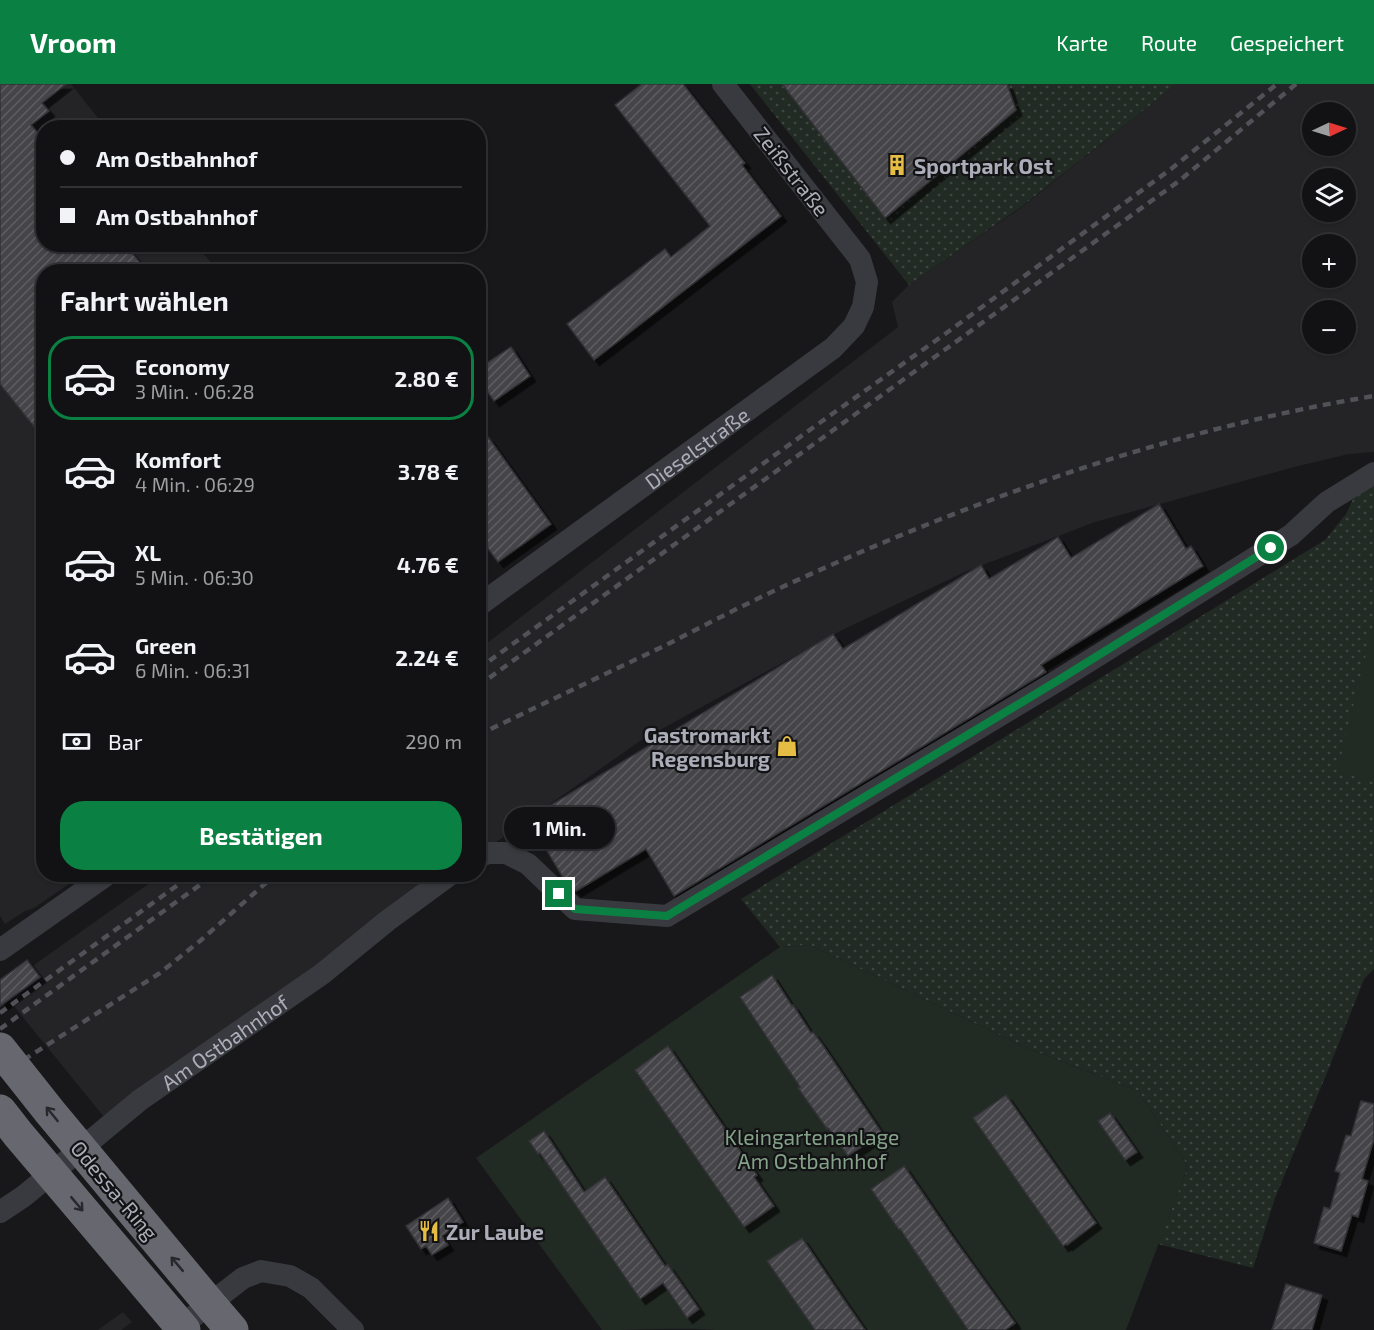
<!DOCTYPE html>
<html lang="de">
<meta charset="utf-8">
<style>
body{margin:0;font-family:"Exo 2",sans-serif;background:#1b1b1d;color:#f1f3f6;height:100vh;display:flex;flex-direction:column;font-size:22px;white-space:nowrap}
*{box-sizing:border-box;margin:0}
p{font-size:20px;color:#9c9ea0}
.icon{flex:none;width:33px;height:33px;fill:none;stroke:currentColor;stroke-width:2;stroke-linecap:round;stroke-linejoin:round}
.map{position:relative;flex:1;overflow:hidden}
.side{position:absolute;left:36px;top:180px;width:450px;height:618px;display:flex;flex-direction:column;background:#121214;border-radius:24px;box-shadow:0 2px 4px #0004,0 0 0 2px #313234}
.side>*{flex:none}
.guide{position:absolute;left:36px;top:36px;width:450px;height:132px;border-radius:24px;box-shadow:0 2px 4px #0004,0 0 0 2px #313234;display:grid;align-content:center;height:132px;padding:0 24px;background:#121214}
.needle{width:39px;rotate:86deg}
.buttons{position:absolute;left:1302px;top:18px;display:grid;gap:12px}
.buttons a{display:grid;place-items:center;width:54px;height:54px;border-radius:50%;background:#121214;box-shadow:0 2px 4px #0004,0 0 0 2px #313234;font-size:30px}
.end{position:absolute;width:27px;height:27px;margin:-14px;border:8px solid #0b8043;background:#fff;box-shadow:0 0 0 3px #fff}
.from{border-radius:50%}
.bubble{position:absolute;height:42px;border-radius:21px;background:#121214;box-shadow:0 2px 4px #0004,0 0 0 2px #313234;font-size:20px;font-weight:700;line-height:42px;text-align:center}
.guide b{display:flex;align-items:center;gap:21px;height:57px;font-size:22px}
.guide b+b{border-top:2px solid #313234}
.guide i{width:15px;height:15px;background:#f1f3f6}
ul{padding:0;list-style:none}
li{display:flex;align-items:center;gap:18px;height:84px;margin:0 12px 9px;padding:0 12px;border:3px solid transparent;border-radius:24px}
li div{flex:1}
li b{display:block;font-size:22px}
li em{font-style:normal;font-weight:700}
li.selected{border-color:#0b8043}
li>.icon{width:54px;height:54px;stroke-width:1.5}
h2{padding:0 24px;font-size:27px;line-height:72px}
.pay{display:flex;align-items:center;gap:15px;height:66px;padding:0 24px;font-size:22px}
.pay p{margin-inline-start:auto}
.primary-button{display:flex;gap:12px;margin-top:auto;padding:12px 24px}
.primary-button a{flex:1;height:69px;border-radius:24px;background:#0b8043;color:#fff;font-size:24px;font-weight:700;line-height:69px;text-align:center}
header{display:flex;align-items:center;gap:36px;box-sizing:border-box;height:84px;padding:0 30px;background:#0b8043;color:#fff}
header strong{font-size:28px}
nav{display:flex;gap:33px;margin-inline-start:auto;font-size:21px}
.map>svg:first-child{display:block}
</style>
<header>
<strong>Vroom</strong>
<nav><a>Karte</a><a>Route</a><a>Gespeichert</a></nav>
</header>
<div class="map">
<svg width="1374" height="1246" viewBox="0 0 1374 1246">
<defs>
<pattern id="grass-dots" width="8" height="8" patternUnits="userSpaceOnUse" patternTransform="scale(1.5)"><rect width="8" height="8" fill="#222a24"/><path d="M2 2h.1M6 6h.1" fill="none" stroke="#3f4642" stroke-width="1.8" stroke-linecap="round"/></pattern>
<pattern id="building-hatch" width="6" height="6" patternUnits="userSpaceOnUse" patternTransform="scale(1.5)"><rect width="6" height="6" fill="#45454a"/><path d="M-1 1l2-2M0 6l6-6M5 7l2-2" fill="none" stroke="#5d5d62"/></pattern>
<filter id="shadow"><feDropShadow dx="5.5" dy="5.5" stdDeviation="0" flood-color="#0009"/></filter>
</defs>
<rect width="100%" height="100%" fill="#18181a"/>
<g fill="#242427" fill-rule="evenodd">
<path d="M 0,0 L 71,0 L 105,43 L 44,44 L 44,160 L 196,161 L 218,187 L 44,188 L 44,790 L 82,791 L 34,824 L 25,827 L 5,840 L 0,832 Z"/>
<path d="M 1177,0 L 1374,0 L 1374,368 L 1349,370 L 1294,383 L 1095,438 L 967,487 L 842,546 L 640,657 L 479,770 L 478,566 L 898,243 L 892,218 L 909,201 L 1022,123 ZM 1312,28 L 1346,28 L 1346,62 L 1312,62 ZM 1312,94 L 1346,94 L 1346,128 L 1312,128 ZM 1312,160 L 1346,160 L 1346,194 L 1312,194 ZM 1312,226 L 1346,226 L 1346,260 L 1312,260 Z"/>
<path d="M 161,791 L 450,791 L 104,1033 L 0,905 Z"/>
<path d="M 123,1228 L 132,1238 L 121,1246 L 98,1246 Z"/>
</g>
<g fill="url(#grass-dots)">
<path d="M 750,0 L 1177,0 L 1021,123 L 909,201 Z"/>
<path d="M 1374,400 L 1374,885 L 1364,895 L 1329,984 L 1275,1114 L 1253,1184 L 1158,1160 L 1188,1082 L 1138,1007 L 1025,963 L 810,861 L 780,863 L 741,815 L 1325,456 L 1346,430 L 1353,415 Z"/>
</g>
<g fill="#222a24">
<path d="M 1374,538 L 1374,697 L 1337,688 Z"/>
<path d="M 810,861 L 1025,963 L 1138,1007 L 1188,1082 L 1126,1246 L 716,1246 C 678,1243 640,1246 602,1246 L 476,1074 L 780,863 Z"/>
</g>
<g fill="url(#building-hatch)" stroke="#323236" stroke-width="1.5" filter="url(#shadow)">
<path d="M 0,0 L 66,0 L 42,19 L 49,27 L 31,41 L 44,56 L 44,160 L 125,160 L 147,188 L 44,188 L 44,355 L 0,300 Z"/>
<path d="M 642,0 L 683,0 L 745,79 L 742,81 L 781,132 L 594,276 L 567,240 L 665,165 L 671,173 L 710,142 L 615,21 Z"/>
<path d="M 782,0 L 1007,0 L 1016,26 L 885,134 Z"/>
<path d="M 511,263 L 530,292 L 494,317 L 478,294 L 478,285 Z"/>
<path d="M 488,353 L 551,440 L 498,478 L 478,451 L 478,360 Z"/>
<path d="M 1159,420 L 1186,465 L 1191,462 L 1203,482 L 1041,581 L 1046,588 L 674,812 L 646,765 L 576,807 L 565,797 L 528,735 L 833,550 L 843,565 L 981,481 L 989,495 L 1058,453 L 1071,474 Z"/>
<path d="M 27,876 L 40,893 L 0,922 L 0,896 Z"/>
<path d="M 772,891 L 792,922 L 793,921 L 811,949 L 813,948 L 822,960 L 882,1049 L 848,1072 L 828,1044 L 827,1045 L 798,1004 L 800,1003 L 740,913 Z"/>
<path d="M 668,962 L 757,1091 L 754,1093 L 774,1122 L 744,1143 L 635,986 Z"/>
<path d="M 1006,1011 L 1096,1139 L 1067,1161 L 1066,1160 L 1063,1162 L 973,1034 Z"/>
<path d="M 1361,1017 L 1374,1020 L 1374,1055 L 1362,1095 L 1368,1097 L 1358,1133 L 1352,1131 L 1341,1167 L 1314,1159 L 1324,1123 L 1330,1125 L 1340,1089 L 1335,1087 L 1346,1051 L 1351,1052 Z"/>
<path d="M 1110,1029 L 1137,1068 L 1125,1076 L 1098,1037 Z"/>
<path d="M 544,1047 L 584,1108 L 605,1093 L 665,1182 L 668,1181 L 699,1225 L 687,1234 L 663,1199 L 640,1215 L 540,1069 L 538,1070 L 529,1057 Z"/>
<path d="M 904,1082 L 952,1152 L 1015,1239 L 1005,1246 L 968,1246 L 900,1145 L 899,1146 L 871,1105 Z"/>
<path d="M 448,1114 L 463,1138 L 442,1152 L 448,1161 L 432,1171 L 426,1162 L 421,1165 L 406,1142 Z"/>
<path d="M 802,1154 L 842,1213 L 865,1246 L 815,1246 L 767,1177 Z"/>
<path d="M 1286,1200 L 1322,1211 L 1312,1246 L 1272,1246 Z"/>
</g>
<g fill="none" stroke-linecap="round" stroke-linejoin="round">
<g stroke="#393a3f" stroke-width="22">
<path id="s1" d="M 478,522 L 833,264 L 854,242 L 863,223 L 867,198 L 860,175 L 723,0"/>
<path d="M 478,773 L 488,769 L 506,769 L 528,780 L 575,825 L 667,832 L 1057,597 L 1291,451 L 1327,418 L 1374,389"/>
<path d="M 0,866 L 108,790"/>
<path id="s2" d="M 0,1128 L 24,1112 L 140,1016 L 322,890 L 387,837 L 451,790"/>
<path d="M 176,1246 L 243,1194 L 261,1187 L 290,1192 L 311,1204 L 353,1246"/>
</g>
<path stroke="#66676f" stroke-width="33" d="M 214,1225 L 232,1246"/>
<g stroke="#505257" stroke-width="4.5" stroke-dasharray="8 6" stroke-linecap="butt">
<path d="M 478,585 L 818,340 L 945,250 L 1171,85 L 1277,0"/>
<path d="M 478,602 L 1179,97 L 1296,0"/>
<path d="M 478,651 C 541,621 603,591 666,561 C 707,540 749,518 791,499 C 977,414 1172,345 1374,312"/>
<path d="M 0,929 L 193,790"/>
<path d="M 0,945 L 215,790"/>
<path d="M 0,991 L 160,889 L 200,857 L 276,790"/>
</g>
<g stroke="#66676f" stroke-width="33">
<path d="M 0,965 L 50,1028 L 214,1225"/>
<path d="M 0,1027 L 18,1050 L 184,1246"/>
</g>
</g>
<defs><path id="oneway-shaft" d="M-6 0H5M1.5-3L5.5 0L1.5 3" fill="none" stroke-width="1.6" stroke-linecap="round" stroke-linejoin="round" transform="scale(1.5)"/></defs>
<g stroke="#28282c">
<use href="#oneway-shaft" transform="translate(52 1030) rotate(-129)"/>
<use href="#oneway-shaft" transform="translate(77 1120) rotate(50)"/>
<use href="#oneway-shaft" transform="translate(177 1180) rotate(-130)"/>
</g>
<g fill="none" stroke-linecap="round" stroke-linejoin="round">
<path stroke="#0b8043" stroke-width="8" d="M 559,810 L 575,825 L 667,832 L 1057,597 L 1271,464"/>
</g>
<defs>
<symbol id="building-bare" viewBox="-9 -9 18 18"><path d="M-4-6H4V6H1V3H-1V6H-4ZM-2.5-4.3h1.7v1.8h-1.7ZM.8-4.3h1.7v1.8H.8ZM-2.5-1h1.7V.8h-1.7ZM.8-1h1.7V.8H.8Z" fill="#e5bd45" stroke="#131315" stroke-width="2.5" paint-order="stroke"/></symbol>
<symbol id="shop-bare" viewBox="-9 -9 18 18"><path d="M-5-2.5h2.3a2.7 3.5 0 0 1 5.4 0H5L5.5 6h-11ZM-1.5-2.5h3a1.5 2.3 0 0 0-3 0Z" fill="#e5bd45" stroke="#131315" stroke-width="2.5" paint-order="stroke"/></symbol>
<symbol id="restaurant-bare" viewBox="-9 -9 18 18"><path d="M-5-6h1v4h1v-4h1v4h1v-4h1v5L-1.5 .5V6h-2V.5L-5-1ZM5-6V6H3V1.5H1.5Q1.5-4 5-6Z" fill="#e5bd45" stroke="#131315" stroke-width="2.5" paint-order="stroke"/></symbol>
</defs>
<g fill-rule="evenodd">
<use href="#building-bare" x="882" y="66" width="30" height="30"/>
<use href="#shop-bare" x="772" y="647" width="30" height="30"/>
<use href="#restaurant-bare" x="414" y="1132" width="30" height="30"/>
</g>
<g text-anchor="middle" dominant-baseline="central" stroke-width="4.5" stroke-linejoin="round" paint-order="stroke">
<g font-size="21" font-weight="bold" fill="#abaeb9" stroke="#131315" text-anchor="start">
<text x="914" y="81">Sportpark Ost</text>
<text x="770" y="650" text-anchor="end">Gastromarkt<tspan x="770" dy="24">Regensburg</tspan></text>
<text x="446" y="1147">Zur Laube</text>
</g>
<g font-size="21" fill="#abaeb9" stroke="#131315">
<text transform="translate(792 87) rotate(52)">Zeißstraße</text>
<text stroke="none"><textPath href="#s1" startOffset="270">Dieselstraße</textPath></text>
<text stroke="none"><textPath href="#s2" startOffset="282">Am Ostbahnhof</textPath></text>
<text transform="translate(115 1106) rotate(50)">Odessa-Ring</text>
</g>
<g font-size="21" fill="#84a288" stroke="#131315">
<text x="812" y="1052">Kleingartenanlage<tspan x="812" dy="24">Am Ostbahnhof</tspan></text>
</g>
</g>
</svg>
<div class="buttons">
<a><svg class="needle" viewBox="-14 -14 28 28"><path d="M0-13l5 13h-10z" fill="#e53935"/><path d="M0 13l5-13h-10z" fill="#9c9ea0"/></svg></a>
<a><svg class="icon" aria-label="layers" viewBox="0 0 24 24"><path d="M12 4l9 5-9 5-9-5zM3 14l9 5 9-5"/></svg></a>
<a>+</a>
<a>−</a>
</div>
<i class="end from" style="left:1271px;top:464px"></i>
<i class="end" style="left:559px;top:810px"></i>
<div class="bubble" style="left:504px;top:723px;width:111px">1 Min.</div>
<div class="guide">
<b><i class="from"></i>Am Ostbahnhof</b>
<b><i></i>Am Ostbahnhof</b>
</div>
<section class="side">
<h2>Fahrt wählen</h2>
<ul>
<li class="selected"><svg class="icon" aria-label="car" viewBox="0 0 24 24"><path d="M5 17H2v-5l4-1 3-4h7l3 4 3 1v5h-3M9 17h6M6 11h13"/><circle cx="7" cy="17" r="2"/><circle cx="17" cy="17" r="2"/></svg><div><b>Economy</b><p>3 Min. · 06:28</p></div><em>2.80 €</em></li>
<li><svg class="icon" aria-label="car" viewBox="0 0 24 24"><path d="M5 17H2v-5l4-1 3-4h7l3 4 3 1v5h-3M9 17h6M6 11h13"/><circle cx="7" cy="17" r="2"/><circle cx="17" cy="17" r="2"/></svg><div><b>Komfort</b><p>4 Min. · 06:29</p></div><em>3.78 €</em></li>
<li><svg class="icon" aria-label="car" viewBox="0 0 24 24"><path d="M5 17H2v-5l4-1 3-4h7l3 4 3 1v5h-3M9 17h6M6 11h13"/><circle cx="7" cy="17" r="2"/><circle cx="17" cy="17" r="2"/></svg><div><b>XL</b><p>5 Min. · 06:30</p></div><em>4.76 €</em></li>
<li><svg class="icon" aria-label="car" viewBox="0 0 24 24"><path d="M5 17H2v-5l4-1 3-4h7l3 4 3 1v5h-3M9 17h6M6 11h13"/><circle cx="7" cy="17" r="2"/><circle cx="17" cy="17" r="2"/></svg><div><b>Green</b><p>6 Min. · 06:31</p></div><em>2.24 €</em></li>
</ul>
<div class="pay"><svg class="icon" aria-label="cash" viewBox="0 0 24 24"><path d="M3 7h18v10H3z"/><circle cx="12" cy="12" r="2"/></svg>Bar<p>290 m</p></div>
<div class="primary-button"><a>Bestätigen</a></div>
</section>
</div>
